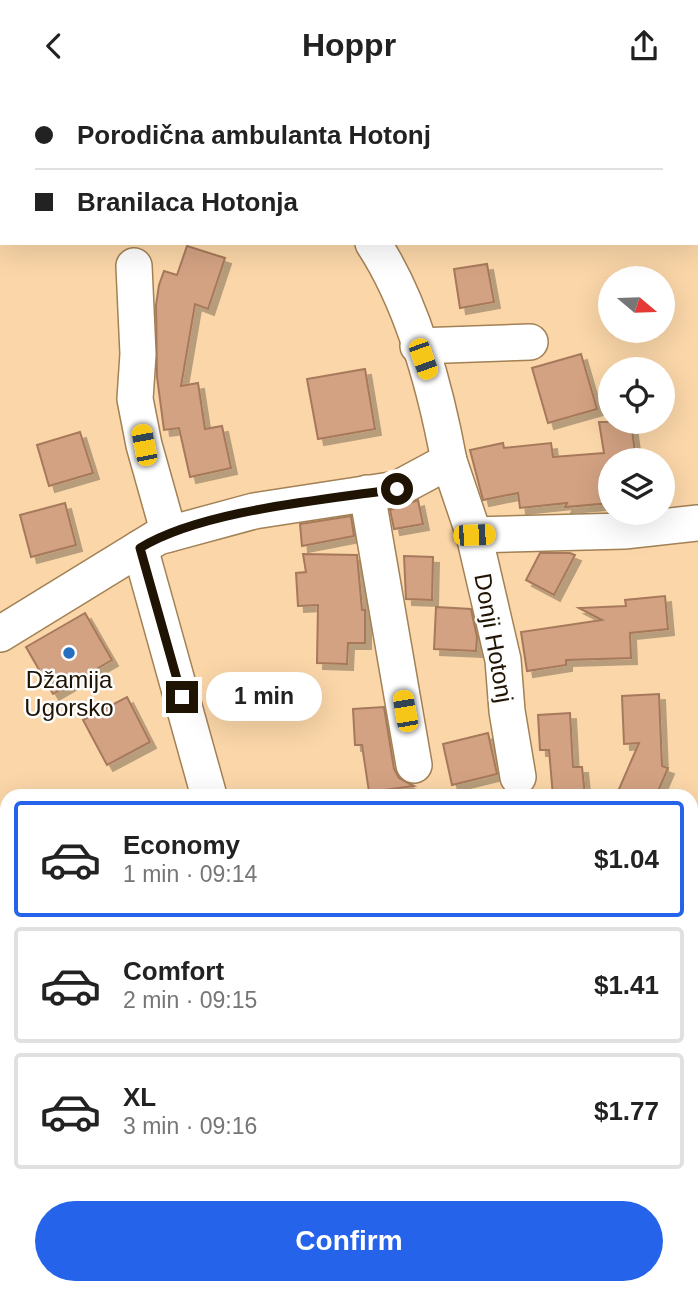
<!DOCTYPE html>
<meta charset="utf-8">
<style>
body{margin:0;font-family:Arial,sans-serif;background:#f6f6f6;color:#222;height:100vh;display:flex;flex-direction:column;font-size:26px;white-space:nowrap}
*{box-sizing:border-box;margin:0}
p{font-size:23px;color:#767676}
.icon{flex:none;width:38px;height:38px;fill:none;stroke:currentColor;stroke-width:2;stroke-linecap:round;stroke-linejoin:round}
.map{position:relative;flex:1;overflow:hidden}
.side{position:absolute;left:0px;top:698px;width:698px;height:506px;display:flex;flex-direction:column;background:#fff;border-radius:21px 21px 0 0;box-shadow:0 7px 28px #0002}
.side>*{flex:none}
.hud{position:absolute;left:0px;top:0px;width:698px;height:154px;box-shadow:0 7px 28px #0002;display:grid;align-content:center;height:154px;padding:0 35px;background:#fff}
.needle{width:46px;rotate:109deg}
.tools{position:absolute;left:598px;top:175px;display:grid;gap:14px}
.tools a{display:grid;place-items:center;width:77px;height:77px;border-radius:50%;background:#fff;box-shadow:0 7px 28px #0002;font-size:35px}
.end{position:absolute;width:32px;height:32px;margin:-16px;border:9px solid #1f1303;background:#fff;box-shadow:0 0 0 4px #fff}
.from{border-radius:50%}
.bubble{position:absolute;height:49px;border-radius:24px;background:#fff;box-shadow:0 7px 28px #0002;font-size:23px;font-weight:700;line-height:49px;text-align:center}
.car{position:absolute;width:21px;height:42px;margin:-21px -10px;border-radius:9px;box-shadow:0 0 5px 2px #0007;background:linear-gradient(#f5c518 24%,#345 0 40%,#f5c518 0 76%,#345 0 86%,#f5c518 0)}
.hud b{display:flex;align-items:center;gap:24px;height:66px;font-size:26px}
.hud b+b{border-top:2px solid #e0e0e0}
.hud i{width:18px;height:18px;background:#222}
ul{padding:12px 0 0;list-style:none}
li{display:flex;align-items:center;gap:21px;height:116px;margin:0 14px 10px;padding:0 21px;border:4px solid #e0e0e0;border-radius:7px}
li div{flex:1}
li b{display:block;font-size:26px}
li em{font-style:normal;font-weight:700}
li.on{border-color:#2563eb}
li>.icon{width:63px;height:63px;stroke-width:1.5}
.button{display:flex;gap:14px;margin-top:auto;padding:14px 35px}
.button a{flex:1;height:80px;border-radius:42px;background:#2563eb;color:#fff;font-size:28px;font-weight:700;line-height:80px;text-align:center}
header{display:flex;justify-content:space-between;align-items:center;height:91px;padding:0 35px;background:#fff;font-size:32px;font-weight:700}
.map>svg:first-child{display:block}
</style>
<header><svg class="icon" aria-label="back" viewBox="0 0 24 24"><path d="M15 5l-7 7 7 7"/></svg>Hoppr<svg class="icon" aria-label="share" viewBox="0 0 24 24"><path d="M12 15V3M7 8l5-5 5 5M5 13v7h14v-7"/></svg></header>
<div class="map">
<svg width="698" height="1203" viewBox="0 0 698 1203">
<defs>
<filter id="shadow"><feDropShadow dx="6" dy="6" stdDeviation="0" flood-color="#0004"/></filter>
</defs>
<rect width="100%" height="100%" fill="#fad6a8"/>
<g fill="#d3a283" stroke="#a7795b" stroke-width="2" filter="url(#shadow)">
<path d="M 187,155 L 225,167 L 208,218 L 195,213 L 181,295 L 198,292 L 205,338 L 222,335 L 231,377 L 190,386 L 179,337 L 164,339 L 157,286 L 156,214 L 159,194 L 164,180 L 177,184 Z"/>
<path d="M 487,173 L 494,211 L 460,217 L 454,178 Z"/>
<path d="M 581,263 L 597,318 L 548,332 L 532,277 Z"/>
<path d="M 365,278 L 375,338 L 318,348 L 307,288 Z"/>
<path d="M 599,331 L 631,331 L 636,369 L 611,369 L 611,412 L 565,416 L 567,412 L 520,417 L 518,402 L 483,409 L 470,359 L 503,352 L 504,357 L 551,352 L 553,366 L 604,362 Z"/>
<path d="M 80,341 L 93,382 L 49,395 L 37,354 Z"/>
<path d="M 418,409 L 423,433 L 394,438 L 390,419 Z"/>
<path d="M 65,412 L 76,454 L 31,466 L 20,424 Z"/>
<path d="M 351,425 L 354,445 L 302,455 L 300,433 Z"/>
<path d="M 540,462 L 570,462 L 575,464 L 554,504 L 526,489 Z"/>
<path d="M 303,463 L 357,464 L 362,519 L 365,519 L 365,552 L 348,552 L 347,573 L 317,572 L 318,514 L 298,515 L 296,482 L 306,481 Z"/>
<path d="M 404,465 L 433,466 L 432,509 L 406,508 Z"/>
<path d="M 665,505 L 668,538 L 630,542 L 631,567 L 566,569 L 566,574 L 527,580 L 521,541 L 602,529 L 579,517 L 626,515 L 625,509 Z"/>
<path d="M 436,516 L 471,518 L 477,546 L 476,560 L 434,558 Z"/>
<path d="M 85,522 L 112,569 L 53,603 L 26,556 Z"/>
<path d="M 659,603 L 662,675 L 668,677 L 656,705 L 616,705 L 639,652 L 624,653 L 622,605 Z"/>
<path d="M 127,606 L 150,651 L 107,674 L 83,629 Z"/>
<path d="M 384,616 L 394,678 L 399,687 L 414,695 L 369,701 L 362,654 L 355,654 L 353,618 Z"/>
<path d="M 570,622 L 573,676 L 582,676 L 585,705 L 553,705 L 549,659 L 540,659 L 538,624 Z"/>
<path d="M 488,642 L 497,683 L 452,694 L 443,653 Z"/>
</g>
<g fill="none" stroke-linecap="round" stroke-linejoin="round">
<defs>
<g id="minor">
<path d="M 263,0 L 264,2"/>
<path d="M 143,2 L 143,0"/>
<path d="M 401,2 L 404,0"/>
<path d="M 134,175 L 138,263 L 135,308 L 144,354 L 169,443"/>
<path d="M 418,255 L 530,251"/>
<path d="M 449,370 L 474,444 L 503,569 L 507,620 L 518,686"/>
<path d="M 367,402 L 414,674"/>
<path d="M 474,444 L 624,440 L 698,432"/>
<path d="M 140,457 L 209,705"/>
<path d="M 0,543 L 158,446 L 254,420 L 397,398 L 449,370 C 436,300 413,213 373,152"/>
<path d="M 691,1151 L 698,1151"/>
<path d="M 386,1203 L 388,1197"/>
</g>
</defs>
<use href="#minor" stroke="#a28155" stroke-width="38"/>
<use href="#minor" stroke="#fff" stroke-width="35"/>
</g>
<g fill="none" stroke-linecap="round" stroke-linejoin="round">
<path stroke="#1f1303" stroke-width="9" d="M 182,606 L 140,457 C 202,419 324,409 397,398"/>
</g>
<circle fill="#266ebe" stroke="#fdfdfd" stroke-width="2.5" cx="69" cy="562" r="7"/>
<g text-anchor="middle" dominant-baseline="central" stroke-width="5" stroke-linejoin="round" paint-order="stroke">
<g font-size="24" fill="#1f1303" stroke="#fdfdfd">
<text transform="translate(494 547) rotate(80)">Donji Hotonj</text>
</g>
<g font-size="24" fill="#1f1303" stroke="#fdfdfd">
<text x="69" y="588">Džamija<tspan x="69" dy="28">Ugorsko</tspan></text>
</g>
</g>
</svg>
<div class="tools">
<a><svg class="needle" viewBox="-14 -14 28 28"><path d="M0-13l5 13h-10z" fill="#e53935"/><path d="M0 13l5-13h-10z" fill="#767676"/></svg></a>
<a><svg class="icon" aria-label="locate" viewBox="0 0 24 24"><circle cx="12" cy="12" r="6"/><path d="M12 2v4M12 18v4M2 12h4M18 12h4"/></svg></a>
<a><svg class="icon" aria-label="layers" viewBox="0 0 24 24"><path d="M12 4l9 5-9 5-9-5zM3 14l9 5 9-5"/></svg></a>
</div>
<i class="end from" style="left:397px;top:398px"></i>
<i class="end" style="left:182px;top:606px"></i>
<div class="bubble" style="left:206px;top:581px;width:116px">1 min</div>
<i class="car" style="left:423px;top:268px;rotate:160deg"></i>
<i class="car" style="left:144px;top:354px;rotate:349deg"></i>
<i class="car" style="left:474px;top:444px;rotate:88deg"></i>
<i class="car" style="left:405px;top:620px;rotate:350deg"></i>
<div class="hud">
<b><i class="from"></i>Porodična ambulanta Hotonj</b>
<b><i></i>Branilaca Hotonja</b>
</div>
<section class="side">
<ul>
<li class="on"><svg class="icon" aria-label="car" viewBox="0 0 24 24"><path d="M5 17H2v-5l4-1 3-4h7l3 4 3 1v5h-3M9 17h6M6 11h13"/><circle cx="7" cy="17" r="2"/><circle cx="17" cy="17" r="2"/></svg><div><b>Economy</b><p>1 min · 09:14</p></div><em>$1.04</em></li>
<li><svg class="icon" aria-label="car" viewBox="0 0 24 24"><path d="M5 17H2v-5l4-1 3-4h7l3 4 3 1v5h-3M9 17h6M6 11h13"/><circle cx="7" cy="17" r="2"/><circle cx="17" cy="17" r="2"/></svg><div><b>Comfort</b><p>2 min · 09:15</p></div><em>$1.41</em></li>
<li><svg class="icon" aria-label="car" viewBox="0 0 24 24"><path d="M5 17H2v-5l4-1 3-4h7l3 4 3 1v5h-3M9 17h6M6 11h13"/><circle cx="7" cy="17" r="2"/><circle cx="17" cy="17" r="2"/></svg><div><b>XL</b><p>3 min · 09:16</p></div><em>$1.77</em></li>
</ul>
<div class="button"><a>Confirm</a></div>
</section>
</div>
